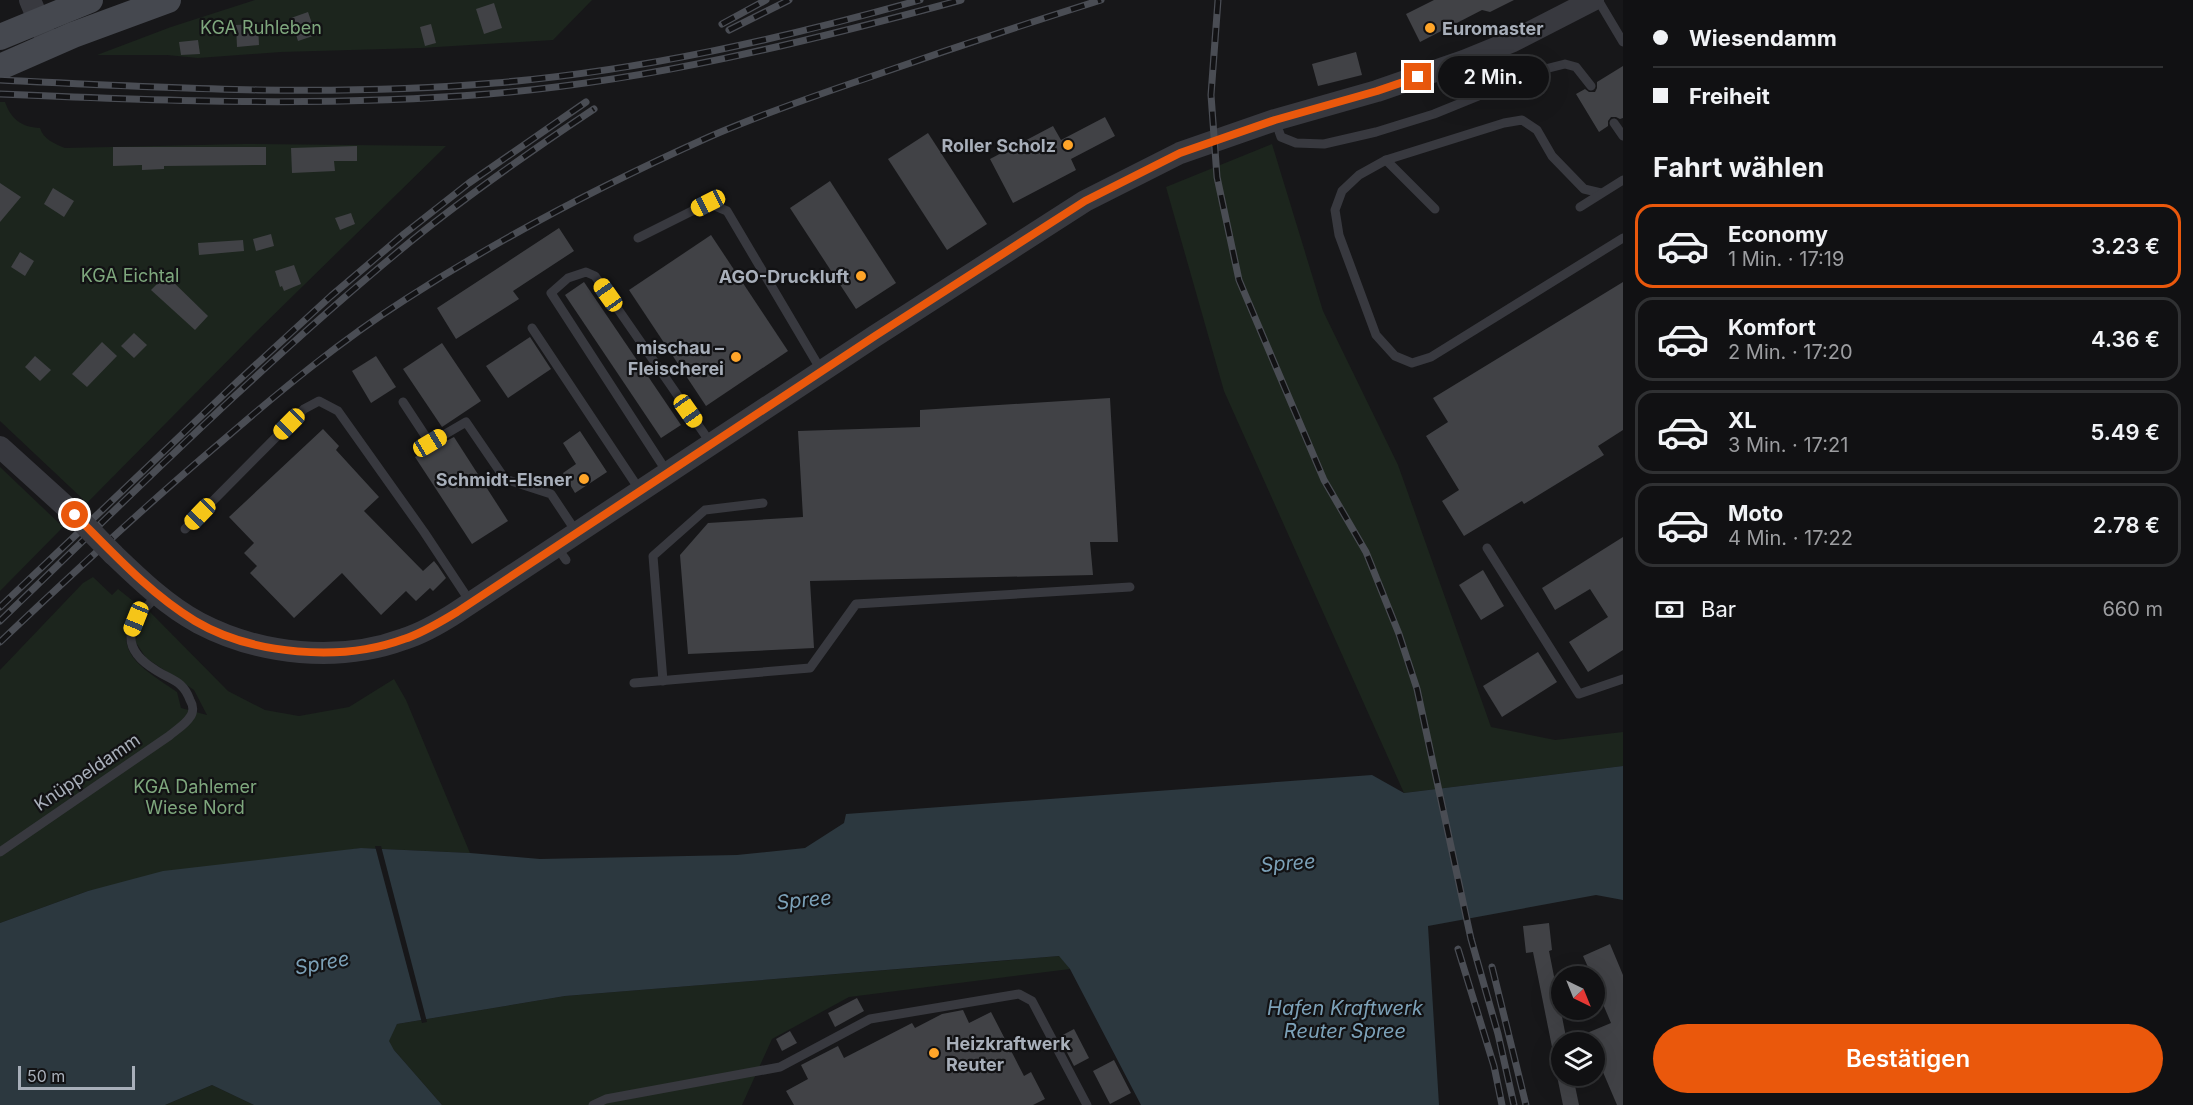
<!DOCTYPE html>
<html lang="de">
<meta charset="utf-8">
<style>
body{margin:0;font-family:Inter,sans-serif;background:#1a1a1c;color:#f1f3f6;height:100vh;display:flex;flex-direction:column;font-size:22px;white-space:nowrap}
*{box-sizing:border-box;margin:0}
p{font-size:20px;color:#9c9da0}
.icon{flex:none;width:33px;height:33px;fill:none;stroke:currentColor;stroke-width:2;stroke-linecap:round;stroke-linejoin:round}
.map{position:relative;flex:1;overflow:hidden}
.drawer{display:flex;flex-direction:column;background:#111113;width:570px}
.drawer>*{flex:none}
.banner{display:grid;align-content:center;height:132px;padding:0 30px;background:#111113}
.needle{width:39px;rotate:137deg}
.tools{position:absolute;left:1551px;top:966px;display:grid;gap:12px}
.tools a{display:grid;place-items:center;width:54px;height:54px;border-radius:50%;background:#111113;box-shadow:0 6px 24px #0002,0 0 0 2px #303133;font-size:30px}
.scale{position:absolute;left:18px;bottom:15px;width:117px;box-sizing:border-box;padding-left:6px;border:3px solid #a8afba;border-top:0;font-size:16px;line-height:21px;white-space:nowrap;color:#a8afba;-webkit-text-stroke:4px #121214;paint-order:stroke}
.end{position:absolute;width:27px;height:27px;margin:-14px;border:8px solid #ea580c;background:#fff;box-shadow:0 0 0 3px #fff}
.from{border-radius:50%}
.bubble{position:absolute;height:42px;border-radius:21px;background:#111113;box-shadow:0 6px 24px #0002,0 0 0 2px #303133;font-size:20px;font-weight:600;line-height:42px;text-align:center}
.car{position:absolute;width:18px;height:36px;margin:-18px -9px;border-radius:8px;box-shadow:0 0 4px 2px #0007;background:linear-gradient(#f5c518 24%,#345 0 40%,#f5c518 0 76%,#345 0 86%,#f5c518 0)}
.banner b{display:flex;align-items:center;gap:21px;height:57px;font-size:22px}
.banner b+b{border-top:2px solid #303133}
.banner i{width:15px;height:15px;background:#f1f3f6}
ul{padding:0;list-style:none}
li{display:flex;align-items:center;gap:18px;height:84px;margin:0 12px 9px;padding:0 18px;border:3px solid #303133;border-radius:18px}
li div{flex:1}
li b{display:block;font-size:22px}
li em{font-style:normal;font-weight:600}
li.current{border-color:#ea580c}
li>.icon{width:54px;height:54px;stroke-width:1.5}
h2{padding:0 30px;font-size:27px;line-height:72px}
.pay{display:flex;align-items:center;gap:15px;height:66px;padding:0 30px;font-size:22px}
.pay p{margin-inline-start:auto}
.primary-button{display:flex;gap:12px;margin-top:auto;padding:12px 30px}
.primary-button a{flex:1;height:69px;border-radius:36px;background:#ea580c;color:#fff;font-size:24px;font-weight:600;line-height:69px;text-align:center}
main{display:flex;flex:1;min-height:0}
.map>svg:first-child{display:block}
</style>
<main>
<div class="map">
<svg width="1623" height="1105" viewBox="0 0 1623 1105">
<rect width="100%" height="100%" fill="#171719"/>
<g fill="#1c251d">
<path d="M 255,0 L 592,0 L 553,40 L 421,48 L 281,52 L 198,58 L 167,55 L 97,55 L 171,27 Z"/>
<path d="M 0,102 L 5,102 C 11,119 21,127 40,128 C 43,139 55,144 65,148 L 245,144 L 446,146 L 254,334 L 87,503 L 0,421 Z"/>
<path d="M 1272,144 L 1323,311 L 1398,465 L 1491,727 L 1555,740 L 1623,732 L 1623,766 L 1404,793 L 1224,391 L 1166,187 Z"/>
<path d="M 0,467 L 63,527 L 0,591 Z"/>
<path d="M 93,577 L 112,595 L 118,589 L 138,605 C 107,651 142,668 177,692 L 181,708 L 207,715 L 194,690 L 146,658 L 135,641 L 150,612 L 228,691 L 265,710 L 299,716 L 349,707 L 394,679 L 406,700 L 470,853 L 361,848 L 88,891 L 0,923 L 0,670 L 83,583 Z"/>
<path d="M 1060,956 L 1070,969 L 849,997 L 772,1039 L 742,1105 L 442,1105 L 394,1050 L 388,1041 L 397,1024 L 565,996 Z"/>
<path d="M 212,1085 L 254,1105 L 165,1105 Z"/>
</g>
<path fill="#2c383f" d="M 1623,766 L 1623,900 L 1596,895 L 1428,926 L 1439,1105 L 1141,1105 L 1070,969 L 1059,956 L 565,996 L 397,1024 L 389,1041 L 394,1050 L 442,1105 L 254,1105 L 212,1085 L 165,1105 L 0,1105 L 0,923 L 88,891 L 163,871 L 361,848 L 470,853 L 540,859 L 737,855 L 805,848 L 844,823 L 846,814 L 1372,775 L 1404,793 Z"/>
<path fill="#171719" d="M 375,846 L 381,846 L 427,1022 L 422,1023 Z"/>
<g fill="#414246">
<path d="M 1434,0 L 1514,0 L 1490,12 L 1482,10 L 1420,42 L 1406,14 Z"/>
<path d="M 494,3 L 502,28 L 484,34 L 476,9 Z"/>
<path d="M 308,12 L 316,35 L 298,41 L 291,18 Z"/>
<path d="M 258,24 L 259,45 L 237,47 L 236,25 Z"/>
<path d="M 431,24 L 436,43 L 425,46 L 420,27 Z"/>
<path d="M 198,40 L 200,54 L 181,55 L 179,42 Z"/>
<path d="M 1356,52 L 1362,75 L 1318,86 L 1312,64 Z"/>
<path d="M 1623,66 L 1623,118 L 1620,119 L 1616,117 L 1611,117 L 1608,121 L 1608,126 L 1599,132 L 1576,94 L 1585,89 L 1589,92 L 1595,92 L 1597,88 L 1597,82 Z"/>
<path d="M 1105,117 L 1115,136 L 1071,159 L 1076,170 L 1013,203 L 990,159 L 1053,126 L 1061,140 Z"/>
<path d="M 928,133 L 987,224 L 947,250 L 888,159 Z"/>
<path d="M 357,146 L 357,161 L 334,161 L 335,171 L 292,173 L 291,148 Z"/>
<path d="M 113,147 L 266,147 L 266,165 L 164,166 L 164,169 L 142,170 L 142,165 L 113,166 Z"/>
<path d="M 830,181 L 896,283 L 856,309 L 790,208 Z"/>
<path d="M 0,183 L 21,197 L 0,222 Z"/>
<path d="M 53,188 L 74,201 L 64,217 L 44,204 Z"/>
<path d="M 351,213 L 355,224 L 340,230 L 335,218 Z"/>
<path d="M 559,228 L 574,251 L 513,291 L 519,299 L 456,339 L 437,308 Z"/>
<path d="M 271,234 L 274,246 L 256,251 L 253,239 Z"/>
<path d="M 711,235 L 788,351 L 706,406 L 629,290 Z"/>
<path d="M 243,240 L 244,251 L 199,255 L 198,243 Z"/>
<path d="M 20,252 L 34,261 L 25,276 L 11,267 Z"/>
<path d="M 294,265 L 301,284 L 284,291 L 282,286 L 280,287 L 275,271 Z"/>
<path d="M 166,275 L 208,316 L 195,330 L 151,290 Z"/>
<path d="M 584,282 L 681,425 L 661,438 L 565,295 Z"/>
<path d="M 1623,282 L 1623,430 L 1598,446 L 1604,455 L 1524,504 L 1522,501 L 1464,536 L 1442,501 L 1459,490 L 1426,436 L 1448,422 L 1433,398 Z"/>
<path d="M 134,333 L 147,345 L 134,358 L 121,346 Z"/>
<path d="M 530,337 L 551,369 L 508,398 L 486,366 Z"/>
<path d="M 102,342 L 117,356 L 87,387 L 72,374 Z"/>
<path d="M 442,343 L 481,401 L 442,427 L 403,369 Z"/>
<path d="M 35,356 L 51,370 L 40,381 L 25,367 Z"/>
<path d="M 376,356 L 396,387 L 371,403 L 352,371 Z"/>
<path d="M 1110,398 L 1118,542 L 1090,542 L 1093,575 L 810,581 L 814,648 L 688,654 L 680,555 L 708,523 L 803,517 L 798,431 L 920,427 L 920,410 Z"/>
<path d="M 323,429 L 339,446 L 336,450 L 379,497 L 364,511 L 423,571 L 434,561 L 438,566 L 446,578 L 433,591 L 430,588 L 416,601 L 406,591 L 381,615 L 342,573 L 294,618 L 250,573 L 257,566 L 244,553 L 254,543 L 229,517 Z"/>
<path d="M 580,431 L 607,472 L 575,493 L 563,473 L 576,464 L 563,443 Z"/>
<path d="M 454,437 L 508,521 L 472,544 L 415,457 Z"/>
<path d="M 1623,537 L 1623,650 L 1588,672 L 1569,642 L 1608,617 L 1590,589 L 1555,610 L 1542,588 Z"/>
<path d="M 1483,570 L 1504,606 L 1481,620 L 1459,585 Z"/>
<path d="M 1538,652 L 1557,682 L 1502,717 L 1483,686 Z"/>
<path d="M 1549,923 L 1552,950 L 1549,951 L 1567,1042 L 1562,1042 L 1562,1066 L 1556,1067 L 1533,952 L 1526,953 L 1523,926 Z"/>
<path d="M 1610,944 L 1623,975 L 1623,1105 L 1617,1105 L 1594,1051 L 1594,1042 L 1591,1042 L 1587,1033 L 1611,1023 L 1594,983 L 1594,976 L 1592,976 L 1583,956 Z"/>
<path d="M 857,998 L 864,1011 L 835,1027 L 828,1013 Z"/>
<path d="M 963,1010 L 969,1023 L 991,1012 L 1024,1076 L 1031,1072 L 1045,1099 L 1033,1105 L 794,1105 L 786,1091 L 808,1079 L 801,1065 L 838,1046 L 844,1058 L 912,1023 L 915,1028 L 942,1014 Z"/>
<path d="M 1074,1029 L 1089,1058 L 1074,1066 L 1059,1037 Z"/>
<path d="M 790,1031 L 797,1043 L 782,1051 L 776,1039 Z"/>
<path d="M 1114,1060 L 1131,1093 L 1110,1104 L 1093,1071 Z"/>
<path d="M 1557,1076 L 1573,1076 L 1579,1105 L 1563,1105 Z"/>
</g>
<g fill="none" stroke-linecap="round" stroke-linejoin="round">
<g stroke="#38393f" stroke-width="9">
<path d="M 1598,0 L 1623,42"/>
<path d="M 1275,120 L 1281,137 L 1296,143 L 1324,144 L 1376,132 L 1434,114 L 1545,69 L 1565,64 L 1576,67 L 1591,86"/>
<path d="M 1614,123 L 1623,136"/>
<path d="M 1386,160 L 1435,209"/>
<path d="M 1601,193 L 1584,189 L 1552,156 L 1537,130 L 1522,120 L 1504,123 L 1386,160 L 1359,175 L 1342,191 L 1335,210 L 1339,235 L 1376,335 L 1395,356 L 1412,363 L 1431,357 L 1623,238"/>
<path d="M 1580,207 L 1623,180"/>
<path d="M 638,238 L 708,203 L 727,211 L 821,370"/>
<path d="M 532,328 L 641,492"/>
<path d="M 403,402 L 430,443 L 466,422 L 505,479 L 551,494 L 577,533"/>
<path d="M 667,472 L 551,293 L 568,278 L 586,272 L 595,276 L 712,445"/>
<path d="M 185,529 L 304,409 L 319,401 L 338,411 L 424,532 L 471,603"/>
<path d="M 557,547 L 566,560"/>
<path d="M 1487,548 L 1579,694 L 1623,679"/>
<path d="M 663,681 L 653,556 L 705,510 L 763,503"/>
<path d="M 634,683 L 810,668 L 856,604 L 1130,587"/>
<path d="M 0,852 L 169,736 C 176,730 186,724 190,717 C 194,712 193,705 190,700 C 183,681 173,681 157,671 C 115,646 130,622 158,595"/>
<path d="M 593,1105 L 606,1099 L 780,1067 L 870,1019 L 1019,994 L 1032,1001 L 1087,1105"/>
</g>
<g stroke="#38393f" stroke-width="22">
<path d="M 30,0 L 45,36"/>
<path d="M 0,447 L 75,515"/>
<path d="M 113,554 C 139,579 167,606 199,623 C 260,655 339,663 404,639 C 423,633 440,623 457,612 L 875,336 L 1085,201 L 1180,153 L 1275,120 L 1377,91 L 1464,61 L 1513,41 L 1593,0"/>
</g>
<g stroke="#45484f" stroke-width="26">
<path d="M 0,37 L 90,0"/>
<path d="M 0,67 L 73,35 L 168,0"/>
</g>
<defs>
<g id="rail">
<path d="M 1218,0 L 1211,95 L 1217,177 L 1239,280 L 1324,480 L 1366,552 L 1399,634 L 1417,689 L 1471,939 L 1498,1034 L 1514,1105"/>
<path d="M 722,24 L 766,0"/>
<path d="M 729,30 L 789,0"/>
<path d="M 0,80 C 165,88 330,97 495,83 C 639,71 781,39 920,0"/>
<path d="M 0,94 C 163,101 325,107 488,94 C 649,81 806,42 961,0"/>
<path d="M 0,607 L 237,382 L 331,296 L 404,234 L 469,183 L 586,102"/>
<path d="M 0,621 C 134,492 266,360 410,242 C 469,194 531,151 594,109"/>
<path d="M 0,642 C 72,574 145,506 221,442 C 280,391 340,341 406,299 C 502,237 604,184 709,137 C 760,115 814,96 867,78 C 944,51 1022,25 1101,0"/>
<path d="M 1458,949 L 1494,1066 L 1502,1105"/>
<path d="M 1492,967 L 1526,1105"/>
</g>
</defs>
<use href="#rail" stroke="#4a4d54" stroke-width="7"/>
<use href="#rail" stroke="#121214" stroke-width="4.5" stroke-dasharray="14" stroke-linecap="butt"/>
<path stroke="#38393f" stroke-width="22" d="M 75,515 L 113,554"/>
</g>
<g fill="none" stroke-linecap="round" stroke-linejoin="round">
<path stroke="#ea580c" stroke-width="8" d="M 75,515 C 113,553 149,593 195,621 C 252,655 342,662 404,639 C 423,633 440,622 457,612 L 875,336 L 1085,201 L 1180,153 L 1275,120 L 1377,91 L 1418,77"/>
</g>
<g fill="#ffa529" stroke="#121214" stroke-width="2">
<circle cx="1430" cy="28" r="6"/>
<circle cx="1068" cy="145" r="6"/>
<circle cx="861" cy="276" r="6"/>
<circle cx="736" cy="357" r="6"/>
<circle cx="584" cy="479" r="6"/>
<circle cx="934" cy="1053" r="6"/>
</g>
<g text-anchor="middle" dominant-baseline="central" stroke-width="4.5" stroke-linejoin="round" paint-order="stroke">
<g font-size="18" fill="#7ea77d" stroke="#121214">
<text x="261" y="27">KGA Ruhleben</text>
<text x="130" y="275">KGA Eichtal</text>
<text x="195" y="786">KGA Dahlemer<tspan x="195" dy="21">Wiese Nord</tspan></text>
</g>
<g font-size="18" font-weight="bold" fill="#a8afba" stroke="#121214" text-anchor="end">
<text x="1442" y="28" text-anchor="start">Euromaster</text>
<text x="1056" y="145">Roller Scholz</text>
<text x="849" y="276">AGO-Druckluft</text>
<text x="724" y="347">mischau –<tspan x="724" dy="21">Fleischerei</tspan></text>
<text x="572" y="479">Schmidt-Elsner</text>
<text x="946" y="1043" text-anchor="start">Heizkraftwerk<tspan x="946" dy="21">Reuter</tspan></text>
</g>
<g font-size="18" fill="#a8afba" stroke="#121214">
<text transform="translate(87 772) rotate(-34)">Knüppeldamm</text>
</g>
<g font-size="20" font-style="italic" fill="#7ca1b8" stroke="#121214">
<text transform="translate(1288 863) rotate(-4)">Spree</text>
<text transform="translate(804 900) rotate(-5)">Spree</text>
<text transform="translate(322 963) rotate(-10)">Spree</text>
<text x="1345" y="1008">Hafen Kraftwerk<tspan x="1345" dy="23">Reuter Spree</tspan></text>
</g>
</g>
</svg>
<div class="tools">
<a><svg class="needle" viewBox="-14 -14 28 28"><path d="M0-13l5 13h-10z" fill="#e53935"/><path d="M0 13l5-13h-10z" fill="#9c9da0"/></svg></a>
<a><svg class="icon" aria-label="layers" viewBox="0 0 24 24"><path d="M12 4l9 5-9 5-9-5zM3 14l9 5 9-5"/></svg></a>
</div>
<div class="scale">50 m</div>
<i class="end from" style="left:75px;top:515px"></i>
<i class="end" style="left:1418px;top:77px"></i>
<div class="bubble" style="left:1438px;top:56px;width:111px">2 Min.</div>
<i class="car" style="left:708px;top:203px;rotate:243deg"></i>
<i class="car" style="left:608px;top:295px;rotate:325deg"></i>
<i class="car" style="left:688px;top:411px;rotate:145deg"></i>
<i class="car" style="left:289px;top:424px;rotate:225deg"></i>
<i class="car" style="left:430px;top:443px;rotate:59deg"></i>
<i class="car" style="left:200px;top:514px;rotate:224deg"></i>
<i class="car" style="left:136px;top:619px;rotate:202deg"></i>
</div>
<section class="drawer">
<div class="banner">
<b><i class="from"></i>Wiesendamm</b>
<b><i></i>Freiheit</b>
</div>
<h2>Fahrt wählen</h2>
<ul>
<li class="current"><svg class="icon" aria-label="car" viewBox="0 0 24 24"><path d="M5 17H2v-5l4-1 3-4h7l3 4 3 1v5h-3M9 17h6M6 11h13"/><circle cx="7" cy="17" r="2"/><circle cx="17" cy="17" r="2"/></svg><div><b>Economy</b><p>1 Min. · 17:19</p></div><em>3.23 €</em></li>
<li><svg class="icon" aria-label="car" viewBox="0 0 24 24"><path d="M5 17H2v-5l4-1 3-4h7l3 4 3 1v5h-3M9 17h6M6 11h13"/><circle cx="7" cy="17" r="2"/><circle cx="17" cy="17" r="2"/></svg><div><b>Komfort</b><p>2 Min. · 17:20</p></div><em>4.36 €</em></li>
<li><svg class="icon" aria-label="car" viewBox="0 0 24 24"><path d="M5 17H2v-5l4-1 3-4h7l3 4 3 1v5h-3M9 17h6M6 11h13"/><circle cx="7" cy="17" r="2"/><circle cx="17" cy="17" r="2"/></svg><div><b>XL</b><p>3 Min. · 17:21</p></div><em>5.49 €</em></li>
<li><svg class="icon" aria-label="car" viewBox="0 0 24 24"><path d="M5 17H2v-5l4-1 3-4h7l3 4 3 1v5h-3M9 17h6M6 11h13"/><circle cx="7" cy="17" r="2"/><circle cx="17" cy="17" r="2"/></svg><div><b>Moto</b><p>4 Min. · 17:22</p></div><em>2.78 €</em></li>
</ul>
<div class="pay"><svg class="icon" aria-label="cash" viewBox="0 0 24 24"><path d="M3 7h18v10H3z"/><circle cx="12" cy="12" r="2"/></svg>Bar<p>660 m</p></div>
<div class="primary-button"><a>Bestätigen</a></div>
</section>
</main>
